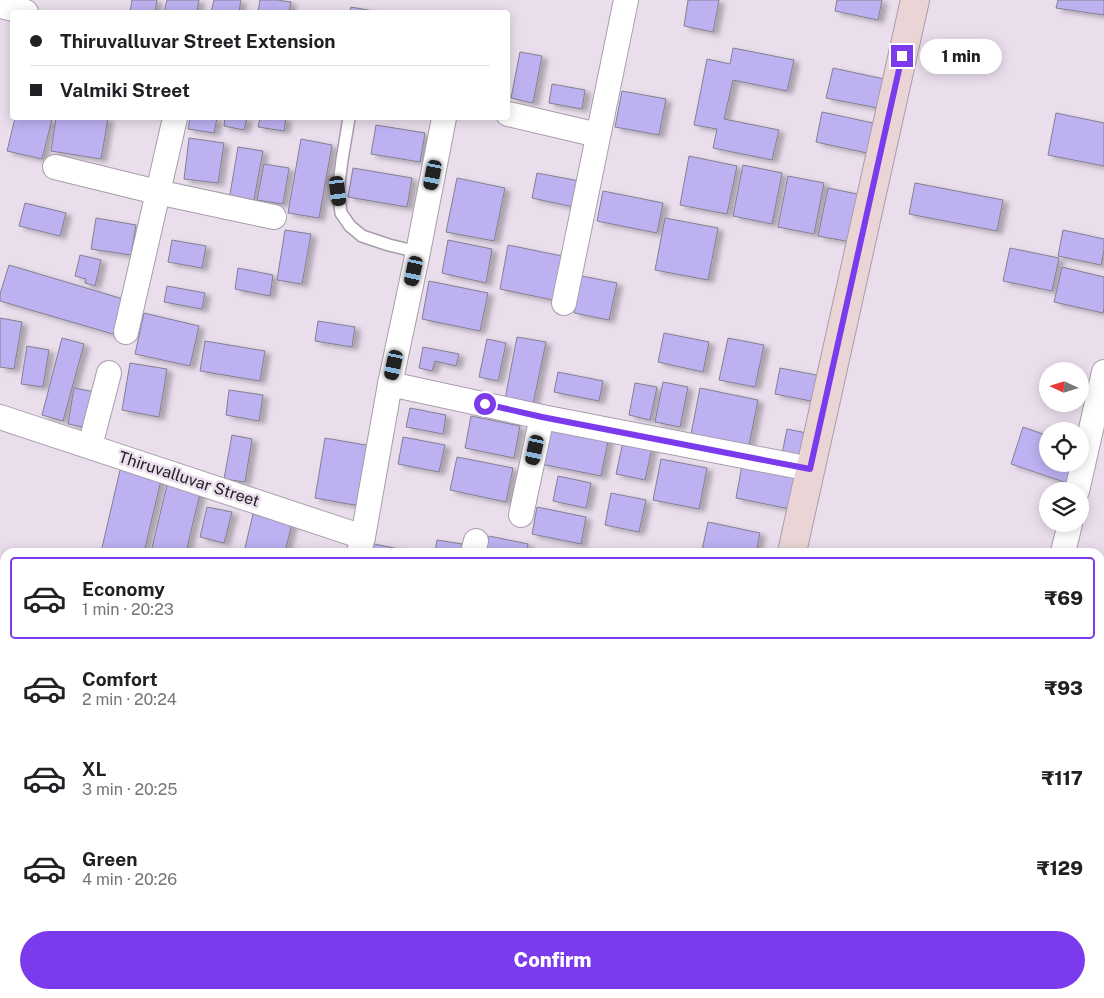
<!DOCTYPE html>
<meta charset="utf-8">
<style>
body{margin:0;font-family:"Public Sans",sans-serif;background:#f6f6f6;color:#202124;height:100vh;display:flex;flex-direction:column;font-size:19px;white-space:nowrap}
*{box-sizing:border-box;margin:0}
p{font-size:16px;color:#757577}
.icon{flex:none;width:28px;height:28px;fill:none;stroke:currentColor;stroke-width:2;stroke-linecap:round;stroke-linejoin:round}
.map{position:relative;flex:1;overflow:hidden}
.panel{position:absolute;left:0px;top:548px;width:1105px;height:451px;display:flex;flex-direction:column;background:#fff;border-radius:15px 15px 0 0;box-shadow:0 2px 12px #0003}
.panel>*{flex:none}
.top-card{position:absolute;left:10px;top:10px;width:500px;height:110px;border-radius:5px;box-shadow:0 2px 12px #0003;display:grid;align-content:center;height:110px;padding:0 20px;background:#fff}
.needle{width:32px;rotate:274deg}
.buttons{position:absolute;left:1039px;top:362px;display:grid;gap:10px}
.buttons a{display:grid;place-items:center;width:50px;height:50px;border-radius:50%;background:#fff;box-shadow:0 2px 12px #0003;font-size:25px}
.end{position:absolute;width:22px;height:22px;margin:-11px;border:6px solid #7c3aed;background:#fff;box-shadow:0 0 0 2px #fff}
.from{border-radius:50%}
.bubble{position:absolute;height:35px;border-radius:18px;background:#fff;box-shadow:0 2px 12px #0003;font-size:16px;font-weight:800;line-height:35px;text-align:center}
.car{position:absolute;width:15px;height:30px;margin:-15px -8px;border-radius:6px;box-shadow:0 0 4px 1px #0007;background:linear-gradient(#222 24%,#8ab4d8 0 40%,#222 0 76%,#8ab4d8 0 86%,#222 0)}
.top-card b{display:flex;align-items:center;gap:18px;height:48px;font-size:19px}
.top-card b+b{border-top:1px solid #e0e0e0}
.top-card i{width:12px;height:12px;background:#202124}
ul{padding:9px 0 0;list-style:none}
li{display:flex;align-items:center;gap:15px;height:82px;margin:0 10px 8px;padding:0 10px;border:2px solid transparent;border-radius:5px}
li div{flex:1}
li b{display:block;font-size:19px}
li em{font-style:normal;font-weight:800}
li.active{border-color:#7c3aed}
li>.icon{width:45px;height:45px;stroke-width:1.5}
.primary-button{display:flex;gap:10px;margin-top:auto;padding:10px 20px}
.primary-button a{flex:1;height:58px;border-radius:30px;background:#7c3aed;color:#fff;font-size:20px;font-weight:800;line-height:58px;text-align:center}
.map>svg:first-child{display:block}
</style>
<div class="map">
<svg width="1104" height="998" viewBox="0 0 1104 998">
<defs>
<filter id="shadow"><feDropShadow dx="5.5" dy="3" stdDeviation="2.5" flood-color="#0004"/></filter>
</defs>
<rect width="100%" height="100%" fill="#eadeed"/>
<g fill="#bdb1f1" stroke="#82808f" filter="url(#shadow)">
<path d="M 132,0 L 157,0 L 155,12 L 130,12 Z"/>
<path d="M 167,0 L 199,0 L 197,12 L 164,12 Z"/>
<path d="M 214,0 L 241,0 L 239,12 L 211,12 Z"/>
<path d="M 260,0 L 277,0 L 291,2 L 289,12 L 258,12 Z"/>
<path d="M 688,0 L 719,0 L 713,32 L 684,26 Z"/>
<path d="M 837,0 L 882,0 L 878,20 L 835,11 Z"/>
<path d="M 1058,0 L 1104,0 L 1104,15 L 1056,8 Z"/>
<path d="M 351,7 L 379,12 L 350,12 Z"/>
<path d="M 733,48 L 794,60 L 787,91 L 733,80 L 724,119 L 779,130 L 772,160 L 713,148 L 717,129 L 694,125 L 707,59 L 730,64 Z"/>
<path d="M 520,52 L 542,56 L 533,103 L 511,98 Z"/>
<path d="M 833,68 L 884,79 L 878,108 L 826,98 Z"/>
<path d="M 552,84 L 585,90 L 582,109 L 549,103 Z"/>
<path d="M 622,91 L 666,99 L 659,135 L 615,127 Z"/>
<path d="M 822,112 L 873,123 L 867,153 L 816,142 Z"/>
<path d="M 1056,113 L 1104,123 L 1104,166 L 1048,155 Z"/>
<path d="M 15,118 L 47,118 L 52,119 L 42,159 L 7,151 Z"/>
<path d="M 56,118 L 108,118 L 101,159 L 51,151 Z"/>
<path d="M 190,118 L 217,118 L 214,133 L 188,129 Z"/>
<path d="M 225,118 L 247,118 L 244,130 L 224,126 Z"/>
<path d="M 260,118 L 286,118 L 284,131 L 258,127 Z"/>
<path d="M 376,125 L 425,133 L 420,162 L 371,154 Z"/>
<path d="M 189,138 L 224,143 L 218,183 L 184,179 Z"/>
<path d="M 301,139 L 332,145 L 319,218 L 288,213 Z"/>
<path d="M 238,147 L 263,151 L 253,205 L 229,200 Z"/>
<path d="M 689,156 L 737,166 L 727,214 L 680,205 Z"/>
<path d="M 264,164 L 289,168 L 283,204 L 257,200 Z"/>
<path d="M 743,165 L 782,173 L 772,224 L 733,216 Z"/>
<path d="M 353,168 L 412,178 L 407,207 L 348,197 Z"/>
<path d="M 537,173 L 579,181 L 574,207 L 532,198 Z"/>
<path d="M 788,176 L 824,183 L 814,234 L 778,227 Z"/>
<path d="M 457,178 L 505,188 L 494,241 L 446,232 Z"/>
<path d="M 915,183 L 1003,200 L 997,231 L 909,214 Z"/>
<path d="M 828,188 L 867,196 L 857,243 L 818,236 Z"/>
<path d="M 603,191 L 663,203 L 657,233 L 597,221 Z"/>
<path d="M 25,203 L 66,213 L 60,236 L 19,226 Z"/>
<path d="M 96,218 L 136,225 L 131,255 L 91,249 Z"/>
<path d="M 665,218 L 718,228 L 708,280 L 655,270 Z"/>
<path d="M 285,230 L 311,234 L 302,284 L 277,280 Z"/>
<path d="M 1063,230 L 1104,239 L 1104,250 L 1101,265 L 1058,256 Z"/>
<path d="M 172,240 L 206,246 L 202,268 L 168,262 Z"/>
<path d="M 448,240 L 492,249 L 486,283 L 442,273 Z"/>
<path d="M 508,245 L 562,256 L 553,300 L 500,289 Z"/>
<path d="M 1010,248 L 1059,258 L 1052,291 L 1003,281 Z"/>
<path d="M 80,255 L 101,260 L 95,286 L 85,283 L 86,279 L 75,276 Z"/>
<path d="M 9,265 L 123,299 L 113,334 L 0,301 L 0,294 Z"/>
<path d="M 1062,267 L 1104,277 L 1104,308 L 1103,313 L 1054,302 Z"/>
<path d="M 238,268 L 273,275 L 270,296 L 235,289 Z"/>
<path d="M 582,276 L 617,283 L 609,320 L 574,313 Z"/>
<path d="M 429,281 L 488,293 L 480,331 L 422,319 Z"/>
<path d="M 167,286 L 205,293 L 202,309 L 164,302 Z"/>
<path d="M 144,313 L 199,326 L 190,366 L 135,354 Z"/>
<path d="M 0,318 L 22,322 L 14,369 L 0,367 Z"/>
<path d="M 318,321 L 355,327 L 352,347 L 315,341 Z"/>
<path d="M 664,333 L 709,342 L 703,372 L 658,362 Z"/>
<path d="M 517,337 L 546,342 L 533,404 L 505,399 Z"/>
<path d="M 62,338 L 84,344 L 63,421 L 42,415 Z"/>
<path d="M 728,338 L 764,345 L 755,387 L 719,380 Z"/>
<path d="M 487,339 L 506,343 L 498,381 L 479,377 Z"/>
<path d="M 205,341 L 265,351 L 260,381 L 200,371 Z"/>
<path d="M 27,346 L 49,350 L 43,387 L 21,384 Z"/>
<path d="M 423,347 L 459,354 L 456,366 L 435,361 L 432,371 L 419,368 Z"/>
<path d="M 130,363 L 167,369 L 159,417 L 122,410 Z"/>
<path d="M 780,368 L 821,376 L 816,402 L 775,394 Z"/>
<path d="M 558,372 L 603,381 L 599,401 L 554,392 Z"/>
<path d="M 663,382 L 688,387 L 680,427 L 655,422 Z"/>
<path d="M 635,383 L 657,387 L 650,420 L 629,415 Z"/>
<path d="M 74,388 L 95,392 L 89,428 L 68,424 Z"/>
<path d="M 700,388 L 758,400 L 749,445 L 691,434 Z"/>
<path d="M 229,390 L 263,395 L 259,421 L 226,415 Z"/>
<path d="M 410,408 L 446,415 L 443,434 L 406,427 Z"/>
<path d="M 471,416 L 520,426 L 514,458 L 465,448 Z"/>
<path d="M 549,424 L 609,436 L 601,476 L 541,464 Z"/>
<path d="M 1023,427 L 1048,436 L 1048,464 L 1077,464 L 1070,484 L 1011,464 Z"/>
<path d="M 787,429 L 816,435 L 811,460 L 782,454 Z"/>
<path d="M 232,435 L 252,439 L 245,482 L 224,479 Z"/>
<path d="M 403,437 L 445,445 L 439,472 L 398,464 Z"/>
<path d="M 624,437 L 653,443 L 645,480 L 616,474 Z"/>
<path d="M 325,438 L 377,447 L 366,507 L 315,498 Z"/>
<path d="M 457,457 L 513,468 L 506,502 L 450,490 Z"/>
<path d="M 661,459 L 707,468 L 699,509 L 653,500 Z"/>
<path d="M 742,465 L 797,476 L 790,509 L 736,498 Z"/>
<path d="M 121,466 L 162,476 L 144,552 L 101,552 Z"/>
<path d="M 558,476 L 591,483 L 586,508 L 553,501 Z"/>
<path d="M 168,481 L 201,489 L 186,552 L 151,552 Z"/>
<path d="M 611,493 L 646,500 L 639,532 L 605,525 Z"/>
<path d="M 207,507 L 232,512 L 224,543 L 200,537 Z"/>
<path d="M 537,507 L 586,517 L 581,544 L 532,534 Z"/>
<path d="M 253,514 L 292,523 L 285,552 L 244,552 Z"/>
<path d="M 708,522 L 760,533 L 756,552 L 717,552 L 702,550 Z"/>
<path d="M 489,536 L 528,544 L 527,552 L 486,552 Z"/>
<path d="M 437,540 L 462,544 L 460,552 L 435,552 Z"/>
<path d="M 369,543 L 414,552 L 367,552 Z"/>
<path d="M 1100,596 L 1104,597 L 1104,632 L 1100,631 Z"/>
<path d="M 5,599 L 5,625 L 0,624 Z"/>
<path d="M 0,677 L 5,679 L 5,741 L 0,740 Z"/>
<path d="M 0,806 L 5,806 L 5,855 L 0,854 Z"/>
<path d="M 1100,849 L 1104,850 L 1104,885 L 1100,883 Z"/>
<path d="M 0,862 L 5,863 L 2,893 L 0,892 Z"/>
<path d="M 34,994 L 83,994 L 83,998 L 33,998 Z"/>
<path d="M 89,994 L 116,994 L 115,998 L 88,998 Z"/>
<path d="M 285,994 L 343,994 L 342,998 L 284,998 Z"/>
<path d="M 365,994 L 420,994 L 419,998 L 364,998 Z"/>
<path d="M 423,994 L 481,994 L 480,998 L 422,998 Z"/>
<path d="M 511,994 L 621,994 L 621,998 L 510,998 Z"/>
<path d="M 810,994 L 838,994 L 838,998 L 809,998 Z"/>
</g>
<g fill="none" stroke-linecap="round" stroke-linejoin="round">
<defs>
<path id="lane" d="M 349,118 L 342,160 L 338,191 L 341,213 L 350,226 L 362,236 L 389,245 L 418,252"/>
<g id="street">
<path d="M 0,6 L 26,12"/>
<path d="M 508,114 L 598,135"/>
<path d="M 55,167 L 157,192 L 274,217"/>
<path d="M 564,303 L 626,0"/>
<path d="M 126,332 L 175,118"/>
<path d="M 390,384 L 542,417 L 811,469"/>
<path d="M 0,417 L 363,537 L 359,552"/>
<path d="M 90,446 L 109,373"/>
<path d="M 1077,491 L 1104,372"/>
<path d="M 521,515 L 542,417"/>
<path d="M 363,537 L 390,384 L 418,252 L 444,118"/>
<path d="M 473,552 L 476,541"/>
<path d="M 1063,552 L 1070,524"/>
<path d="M 0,647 L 5,648"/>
<path d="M 1100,951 L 1104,941"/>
<path d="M 997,994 L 1020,998"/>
<path d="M 2,998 L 5,973"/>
<path d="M 260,998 L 261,994"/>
<path d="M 351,998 L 352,994"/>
<path d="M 493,998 L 493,994"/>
<path d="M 912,998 L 913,994"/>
<path d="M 1081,998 L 1083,994"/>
</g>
<g id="secondary">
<path d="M 792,552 L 915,0"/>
<path d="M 760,998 L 761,994"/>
</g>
</defs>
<use href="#lane" stroke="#a89dab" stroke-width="14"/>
<use href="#street" stroke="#a89dab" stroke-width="26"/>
<use href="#secondary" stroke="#a89dab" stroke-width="30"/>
<use href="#lane" stroke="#fff" stroke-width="11"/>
<use href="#street" stroke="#fff" stroke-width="24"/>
<use href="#secondary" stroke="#ead4d6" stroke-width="28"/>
</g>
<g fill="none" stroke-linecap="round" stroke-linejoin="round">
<path stroke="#7c3aed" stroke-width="6" d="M 485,404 L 542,417 L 810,469 L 902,56"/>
</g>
<g text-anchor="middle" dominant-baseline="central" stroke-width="5" stroke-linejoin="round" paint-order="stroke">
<g font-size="16" fill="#242026" stroke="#eadeed">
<text transform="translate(189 479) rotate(18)">Thiruvalluvar Street</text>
</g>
</g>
</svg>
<div class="buttons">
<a><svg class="needle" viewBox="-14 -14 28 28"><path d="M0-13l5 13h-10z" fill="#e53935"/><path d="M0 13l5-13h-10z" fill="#757577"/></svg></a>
<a><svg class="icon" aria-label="locate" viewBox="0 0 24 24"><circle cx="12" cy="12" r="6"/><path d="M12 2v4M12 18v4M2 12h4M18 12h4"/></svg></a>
<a><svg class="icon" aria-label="layers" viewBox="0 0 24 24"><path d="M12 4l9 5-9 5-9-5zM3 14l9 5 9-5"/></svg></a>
</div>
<i class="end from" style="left:485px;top:404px"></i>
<i class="end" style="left:902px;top:56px"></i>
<div class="bubble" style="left:920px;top:39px;width:82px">1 min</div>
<i class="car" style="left:433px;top:175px;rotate:191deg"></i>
<i class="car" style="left:338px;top:191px;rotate:173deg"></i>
<i class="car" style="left:414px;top:271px;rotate:192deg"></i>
<i class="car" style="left:394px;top:365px;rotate:192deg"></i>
<i class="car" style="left:535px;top:450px;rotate:192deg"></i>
<div class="top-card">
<b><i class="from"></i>Thiruvalluvar Street Extension</b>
<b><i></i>Valmiki Street</b>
</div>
<section class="panel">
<ul>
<li class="active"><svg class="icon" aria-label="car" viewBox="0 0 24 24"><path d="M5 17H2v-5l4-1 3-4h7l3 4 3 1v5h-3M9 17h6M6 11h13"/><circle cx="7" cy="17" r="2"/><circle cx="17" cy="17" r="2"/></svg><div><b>Economy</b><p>1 min · 20:23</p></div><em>₹69</em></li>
<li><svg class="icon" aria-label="car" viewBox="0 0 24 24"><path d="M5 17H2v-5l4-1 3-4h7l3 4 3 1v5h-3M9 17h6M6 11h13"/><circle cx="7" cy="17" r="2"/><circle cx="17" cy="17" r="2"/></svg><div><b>Comfort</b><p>2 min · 20:24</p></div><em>₹93</em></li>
<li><svg class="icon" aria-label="car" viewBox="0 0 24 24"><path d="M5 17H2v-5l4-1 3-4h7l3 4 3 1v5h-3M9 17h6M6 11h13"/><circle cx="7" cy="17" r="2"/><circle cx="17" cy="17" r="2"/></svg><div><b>XL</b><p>3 min · 20:25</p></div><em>₹117</em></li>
<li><svg class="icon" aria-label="car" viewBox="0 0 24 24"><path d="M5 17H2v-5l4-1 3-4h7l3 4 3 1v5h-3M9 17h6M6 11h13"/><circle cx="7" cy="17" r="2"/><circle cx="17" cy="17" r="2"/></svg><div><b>Green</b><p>4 min · 20:26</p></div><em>₹129</em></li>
</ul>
<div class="primary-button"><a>Confirm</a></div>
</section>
</div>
